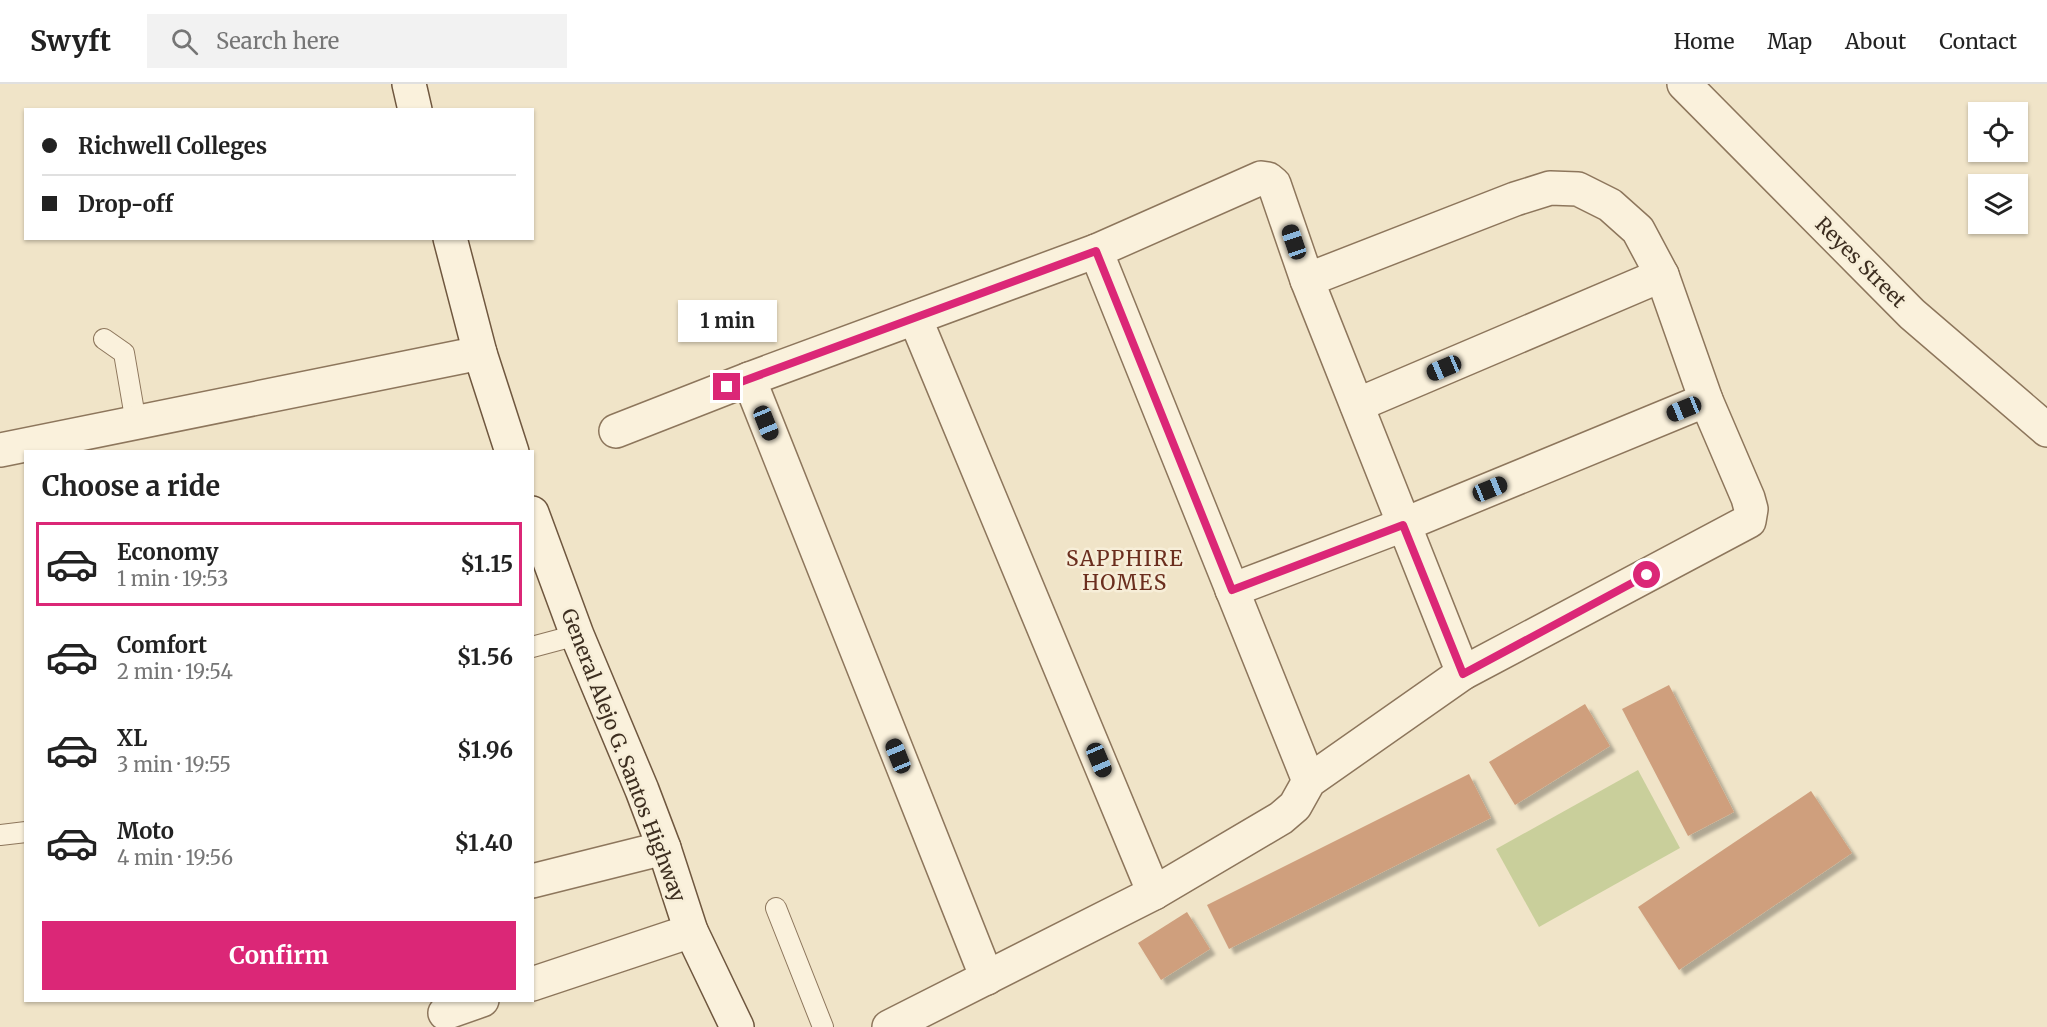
<!DOCTYPE html>
<meta charset="utf-8">
<style>
body{margin:0;font-family:Merriweather,serif;background:#f2f2f2;color:#222;height:100vh;display:flex;flex-direction:column;font-size:22px;white-space:nowrap}
*{box-sizing:border-box;margin:0}
p{font-size:20px;color:#767676}
.icon{flex:none;width:33px;height:33px;fill:none;stroke:currentColor;stroke-width:2;stroke-linecap:round;stroke-linejoin:round}
.map{position:relative;flex:1;overflow:hidden}
.sheet{position:absolute;left:24px;top:366px;width:510px;height:552px;display:flex;flex-direction:column;background:#fff;border-radius:0px;box-shadow:0 2px 4px #0004}
.sheet>*{flex:none}
.guide{position:absolute;left:24px;top:24px;width:510px;height:132px;border-radius:0px;box-shadow:0 2px 4px #0004;display:grid;align-content:center;height:132px;padding:0 18px;background:#fff}
.controls{position:absolute;left:1968px;top:18px;display:grid;gap:12px}
.controls a{display:grid;place-items:center;width:60px;height:60px;border-radius:0px;background:#fff;box-shadow:0 2px 4px #0004;font-size:30px}
.end{position:absolute;width:27px;height:27px;margin:-14px;border:8px solid #db2777;background:#fff;box-shadow:0 0 0 3px #fff}
.from{border-radius:50%}
.bubble{position:absolute;height:42px;border-radius:0px;background:#fff;box-shadow:0 2px 4px #0004;font-size:20px;font-weight:700;line-height:42px;text-align:center}
.car{position:absolute;width:18px;height:36px;margin:-18px -9px;border-radius:8px;box-shadow:0 0 4px 2px #0007;background:linear-gradient(#222 24%,#8ab4d8 0 40%,#222 0 76%,#8ab4d8 0 86%,#222 0)}
.guide b{display:flex;align-items:center;gap:21px;height:57px;font-size:22px}
.guide b+b{border-top:2px solid #e0e0e0}
.guide i{width:15px;height:15px;background:#222}
ul{padding:0;list-style:none}
li{display:flex;align-items:center;gap:18px;height:84px;margin:0 12px 9px;padding:0 6px;border:3px solid transparent;border-radius:0px}
li div{flex:1}
li b{display:block;font-size:22px}
li em{font-style:normal;font-weight:700}
li.active{border-color:#db2777}
li>.icon{width:54px;height:54px;stroke-width:1.5}
h2{padding:0 18px;font-size:27px;line-height:72px}
.button{display:flex;gap:12px;margin-top:auto;padding:12px 18px}
.button a{flex:1;height:69px;border-radius:0px;background:#db2777;color:#fff;font-size:24px;font-weight:700;line-height:69px;text-align:center}
header{display:flex;align-items:center;gap:36px;box-sizing:border-box;height:84px;padding:0 30px;background:#fff;border-bottom:2px solid #e0e0e0}
header strong{font-size:28px}
nav{display:flex;gap:33px;margin-inline-start:auto;font-size:21px}
.search{width:420px;height:54px;background:#f2f2f2;display:flex;align-items:center;gap:15px;box-sizing:border-box;padding:0 21px;border-radius:0px;color:#767676;font-size:22px}
.map>svg:first-child{display:block}
</style>
<header>
<strong>Swyft</strong>
<div class="search"><svg class="icon" aria-label="search" viewBox="0 0 24 24"><circle cx="10" cy="10" r="6"/><path d="M15 15l6 6"/></svg>Search here</div>
<nav><a>Home</a><a>Map</a><a>About</a><a>Contact</a></nav>
</header>
<div class="map">
<svg width="2047" height="943" viewBox="0 0 2047 943">
<defs>
<filter id="shadow"><feDropShadow dx="5.5" dy="5.5" stdDeviation="1.5" flood-color="#0004"/></filter>
</defs>
<rect width="100%" height="100%" fill="#f0e4c8"/>
<path fill="#c9cf9b" d="M 1638,686 L 1680,764 L 1539,843 L 1496,765 Z"/>
<g fill="#cf9f7d" filter="url(#shadow)">
<path d="M 1669,601 L 1734,728 L 1688,752 L 1622,625 Z"/>
<path d="M 1585,620 L 1610,662 L 1515,721 L 1489,678 Z"/>
<path d="M 1469,690 L 1491,734 L 1229,865 L 1207,821 Z"/>
<path d="M 1811,707 L 1852,769 L 1679,886 L 1638,823 Z"/>
<path d="M 1187,828 L 1210,865 L 1161,896 L 1138,859 Z"/>
</g>
<g fill="none" stroke-linecap="round" stroke-linejoin="round">
<defs>
<g id="service">
<path d="M 104,255 L 124,269 L 136,339"/>
<path d="M 532,563 L 577,551"/>
<path d="M 0,751 L 26,748"/>
<path d="M 776,824 L 823,943"/>
</g>
<g id="minor">
<path d="M 1096,167 L 1309,697"/>
<path d="M 915,234 L 1154,809"/>
<path d="M 749,295 L 987,894"/>
<path d="M 1357,321 L 1662,191"/>
<path d="M 616,347 L 749,295 L 1096,167 L 1261,94 L 1268,95 L 1274,100 L 1307,196 L 1463,589"/>
<path d="M 0,366 L 480,269"/>
<path d="M 1232,506 L 1403,441 L 1706,316"/>
<path d="M 532,797 L 664,764"/>
<path d="M 532,900 L 691,847"/>
<path d="M 445,929 L 482,916"/>
<path d="M 889,943 L 1154,809 L 1281,734 L 1295,722 L 1309,697 L 1463,589 L 1749,437 L 1751,425 L 1748,414 L 1706,316 L 1662,191 L 1638,146 L 1610,121 L 1578,105 L 1550,104 L 1515,115 L 1307,196"/>
</g>
<path id="tertiary" d="M 1684,0 L 1912,230 L 2047,346"/>
<g id="secondary">
<path d="M 409,0 L 415,26"/>
<path d="M 450,154 L 480,269 L 512,368"/>
<path d="M 532,429 L 577,551 L 642,706 L 664,764 L 691,847 L 737,943"/>
</g>
</defs>
<use href="#service" stroke="#8d765c" stroke-width="22"/>
<use href="#minor" stroke="#8d765c" stroke-width="36"/>
<use href="#tertiary" stroke="#8d765c" stroke-width="36"/>
<use href="#secondary" stroke="#6f573f" stroke-width="36"/>
<use href="#service" stroke="#faf1dc" stroke-width="20"/>
<use href="#minor" stroke="#faf1dc" stroke-width="33"/>
<use href="#tertiary" stroke="#faf1dc" stroke-width="33"/>
<use href="#secondary" stroke="#faf1dc" stroke-width="33"/>
</g>
<g fill="none" stroke-linecap="round" stroke-linejoin="round">
<path stroke="#db2777" stroke-width="8" d="M 727,303 L 1096,167 L 1232,506 L 1403,441 L 1463,590 L 1647,491"/>
</g>
<g text-anchor="middle" dominant-baseline="central" stroke-width="5" stroke-linejoin="round" paint-order="stroke">
<g font-size="20" fill="#3d2e20" stroke="#f7eed8">
<text transform="translate(1861 178) rotate(45)">Reyes Street</text>
<text transform="translate(624 671) rotate(69)">General Alejo G. Santos Highway</text>
</g>
<g font-size="21" letter-spacing="1.5" fill="#6b2e1e" stroke="#f7eed8">
<text x="1125" y="474">SAPPHIRE<tspan x="1125" dy="24">HOMES</tspan></text>
</g>
</g>
</svg>
<div class="controls">
<a><svg class="icon" aria-label="locate" viewBox="0 0 24 24"><circle cx="12" cy="12" r="6"/><path d="M12 2v4M12 18v4M2 12h4M18 12h4"/></svg></a>
<a><svg class="icon" aria-label="layers" viewBox="0 0 24 24"><path d="M12 4l9 5-9 5-9-5zM3 14l9 5 9-5"/></svg></a>
</div>
<i class="end from" style="left:1647px;top:491px"></i>
<i class="end" style="left:727px;top:303px"></i>
<div class="bubble" style="left:678px;top:216px;width:99px">1 min</div>
<i class="car" style="left:1294px;top:158px;rotate:341deg"></i>
<i class="car" style="left:1444px;top:284px;rotate:247deg"></i>
<i class="car" style="left:1684px;top:325px;rotate:248deg"></i>
<i class="car" style="left:766px;top:339px;rotate:158deg"></i>
<i class="car" style="left:1490px;top:405px;rotate:68deg"></i>
<i class="car" style="left:898px;top:672px;rotate:338deg"></i>
<i class="car" style="left:1099px;top:676px;rotate:157deg"></i>
<div class="guide">
<b><i class="from"></i>Richwell Colleges</b>
<b><i></i>Drop-off</b>
</div>
<section class="sheet">
<h2>Choose a ride</h2>
<ul>
<li class="active"><svg class="icon" aria-label="car" viewBox="0 0 24 24"><path d="M5 17H2v-5l4-1 3-4h7l3 4 3 1v5h-3M9 17h6M6 11h13"/><circle cx="7" cy="17" r="2"/><circle cx="17" cy="17" r="2"/></svg><div><b>Economy</b><p>1 min · 19:53</p></div><em>$1.15</em></li>
<li><svg class="icon" aria-label="car" viewBox="0 0 24 24"><path d="M5 17H2v-5l4-1 3-4h7l3 4 3 1v5h-3M9 17h6M6 11h13"/><circle cx="7" cy="17" r="2"/><circle cx="17" cy="17" r="2"/></svg><div><b>Comfort</b><p>2 min · 19:54</p></div><em>$1.56</em></li>
<li><svg class="icon" aria-label="car" viewBox="0 0 24 24"><path d="M5 17H2v-5l4-1 3-4h7l3 4 3 1v5h-3M9 17h6M6 11h13"/><circle cx="7" cy="17" r="2"/><circle cx="17" cy="17" r="2"/></svg><div><b>XL</b><p>3 min · 19:55</p></div><em>$1.96</em></li>
<li><svg class="icon" aria-label="car" viewBox="0 0 24 24"><path d="M5 17H2v-5l4-1 3-4h7l3 4 3 1v5h-3M9 17h6M6 11h13"/><circle cx="7" cy="17" r="2"/><circle cx="17" cy="17" r="2"/></svg><div><b>Moto</b><p>4 min · 19:56</p></div><em>$1.40</em></li>
</ul>
<div class="button"><a>Confirm</a></div>
</section>
</div>
